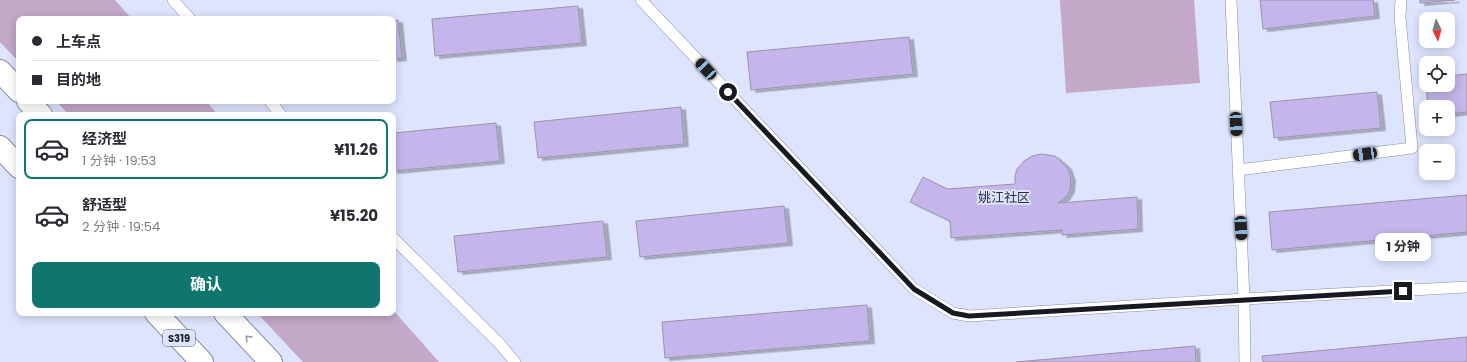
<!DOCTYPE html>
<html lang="zh">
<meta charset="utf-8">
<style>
body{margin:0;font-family:Poppins,"Noto Sans SC",sans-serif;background:#f7f7f7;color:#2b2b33;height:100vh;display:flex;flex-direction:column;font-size:15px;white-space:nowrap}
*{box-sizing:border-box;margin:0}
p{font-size:13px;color:#7c7c81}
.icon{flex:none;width:22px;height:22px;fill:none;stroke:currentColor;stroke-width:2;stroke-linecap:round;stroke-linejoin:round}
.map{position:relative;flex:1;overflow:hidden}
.panel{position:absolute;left:16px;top:112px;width:380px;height:204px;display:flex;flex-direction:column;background:#fff;border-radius:8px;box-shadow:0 2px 10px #0003}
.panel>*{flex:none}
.hud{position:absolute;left:16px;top:16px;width:380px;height:88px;border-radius:8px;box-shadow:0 2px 10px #0003;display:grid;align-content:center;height:88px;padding:0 16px;background:#fff}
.needle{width:26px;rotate:175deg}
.buttons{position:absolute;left:1419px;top:12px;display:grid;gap:8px}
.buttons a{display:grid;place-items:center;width:36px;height:36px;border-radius:8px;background:#fff;box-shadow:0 2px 10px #0003;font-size:20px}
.end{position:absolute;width:18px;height:18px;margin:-9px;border:5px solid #181a23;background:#fff;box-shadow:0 0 0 2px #fff}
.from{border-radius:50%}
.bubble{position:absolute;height:28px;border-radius:8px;background:#fff;box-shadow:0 2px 10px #0003;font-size:13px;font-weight:700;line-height:28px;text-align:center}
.car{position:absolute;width:12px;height:24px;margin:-12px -6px;border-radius:5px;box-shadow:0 0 3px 1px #0007;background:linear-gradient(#222 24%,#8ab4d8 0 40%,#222 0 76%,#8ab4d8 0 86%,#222 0)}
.hud b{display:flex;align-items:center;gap:14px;height:38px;font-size:15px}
.hud b+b{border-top:1px solid #e1e1e2}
.hud i{width:10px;height:10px;background:#2b2b33}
ul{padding:7px 0 0;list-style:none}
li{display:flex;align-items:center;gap:12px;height:60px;margin:0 8px 6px;padding:0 8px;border:2px solid transparent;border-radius:8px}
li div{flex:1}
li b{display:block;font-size:15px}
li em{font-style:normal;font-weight:700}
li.active{border-color:#0f766e}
li>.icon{width:36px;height:36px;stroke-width:1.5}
.action{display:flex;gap:8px;margin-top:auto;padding:8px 16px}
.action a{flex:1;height:46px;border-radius:8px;background:#0f766e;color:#fff;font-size:16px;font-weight:700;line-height:46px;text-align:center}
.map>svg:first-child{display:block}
</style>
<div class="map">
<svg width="1467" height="362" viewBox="0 0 1467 362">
<defs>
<filter id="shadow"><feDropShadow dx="4.5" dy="2.5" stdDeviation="0" flood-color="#0004"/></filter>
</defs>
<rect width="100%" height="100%" fill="#dee4fd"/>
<g fill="#c3a8c8">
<path d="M 0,0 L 115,0 L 132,19 L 19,19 L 19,62 L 0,42 Z"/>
<path d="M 1060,0 L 1194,0 L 1200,83 L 1066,93 Z"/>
<path d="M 56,101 L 206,101 L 218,115 L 69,115 Z"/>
<path d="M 393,310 L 439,362 L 303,362 L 257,313 L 393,313 Z"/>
</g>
<g fill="#c4b5ea" stroke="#9a94ab" filter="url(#shadow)">
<path d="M 1260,0 L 1373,0 L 1375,16 L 1263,29 Z"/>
<path d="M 1420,0 L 1455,0 L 1420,3 Z"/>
<path d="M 578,6 L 582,43 L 435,56 L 432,19 Z"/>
<path d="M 398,20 L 402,58 L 393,59 L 393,21 Z"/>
<path d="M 909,37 L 913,74 L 751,90 L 747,52 Z"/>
<path d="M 1467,74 L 1467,112 L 1448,114 L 1448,107 L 1428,107 L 1426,85 L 1448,85 L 1448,76 Z"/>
<path d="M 1377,92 L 1381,128 L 1274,138 L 1270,102 Z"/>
<path d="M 681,107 L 684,144 L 538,158 L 534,122 Z"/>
<path d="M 496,123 L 500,161 L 393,171 L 393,133 Z"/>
<path d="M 1042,154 L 1055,156 L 1067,167 L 1071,178 L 1070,190 L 1065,198 L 1058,203 L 1137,197 L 1138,229 L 1062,235 L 1062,230 L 951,238 L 950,221 L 910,202 L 923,177 L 947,189 L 1015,184 L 1015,176 L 1017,169 L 1024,161 L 1032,156 Z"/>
<path d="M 1467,195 L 1467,232 L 1272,250 L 1269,212 Z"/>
<path d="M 784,206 L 788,243 L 640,257 L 636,221 Z"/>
<path d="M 603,221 L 607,257 L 458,272 L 454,236 Z"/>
<path d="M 867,305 L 870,341 L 665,358 L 662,322 Z"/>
<path d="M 1467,337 L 1467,362 L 1263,362 L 1262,356 Z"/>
<path d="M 1195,346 L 1196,362 L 1016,362 Z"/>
</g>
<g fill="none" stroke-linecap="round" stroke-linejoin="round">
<defs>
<g id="lane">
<path d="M 173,0 L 190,19"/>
<path d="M 641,0 L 914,289 L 953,313 L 969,316 L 1244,299 L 1467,287"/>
<path d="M 1231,0 L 1244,299 L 1245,362"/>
<path d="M 270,101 L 281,115"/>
<path d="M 1238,170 L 1412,148 L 1400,17 L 1401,0"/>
<path d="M 393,238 L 499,343 L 515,362"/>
</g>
<g id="primary">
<path d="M 0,71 L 19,91"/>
<path d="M 28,101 L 41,115"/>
<path d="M 0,147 L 19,167"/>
<path d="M 156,313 L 202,362"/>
<path d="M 225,313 L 271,362"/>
</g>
</defs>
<use href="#lane" stroke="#878da3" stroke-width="12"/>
<use href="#primary" stroke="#878da3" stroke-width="24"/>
<use href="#lane" stroke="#fff" stroke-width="11"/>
<use href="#primary" stroke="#fff" stroke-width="22"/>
</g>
<defs><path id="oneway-chevron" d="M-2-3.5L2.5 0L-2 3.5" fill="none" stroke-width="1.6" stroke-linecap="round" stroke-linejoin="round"/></defs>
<use stroke="#97989c" href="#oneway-chevron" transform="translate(248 338) rotate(-133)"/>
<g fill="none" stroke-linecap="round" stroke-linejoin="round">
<path stroke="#181a23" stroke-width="5" d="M 728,92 L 914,289 L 953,313 L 969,316 L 1403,291"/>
</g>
<g text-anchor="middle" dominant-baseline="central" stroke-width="4" stroke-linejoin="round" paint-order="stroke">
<rect fill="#dee4fd" stroke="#535764" stroke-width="1" x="163" y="330" width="32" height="16" rx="3"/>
<g font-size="10" font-weight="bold" fill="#181a23">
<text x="179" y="338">S319</text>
</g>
<g font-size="13" fill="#292d40" stroke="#dee4fd">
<text x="1004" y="197">姚江社区</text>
</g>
</g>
</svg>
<div class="buttons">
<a><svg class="needle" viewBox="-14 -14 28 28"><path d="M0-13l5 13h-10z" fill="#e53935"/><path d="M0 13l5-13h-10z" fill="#7c7c81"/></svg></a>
<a><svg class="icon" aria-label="locate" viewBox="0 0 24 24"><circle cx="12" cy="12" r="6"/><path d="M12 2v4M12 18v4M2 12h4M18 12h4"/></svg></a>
<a>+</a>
<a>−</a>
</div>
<i class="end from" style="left:728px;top:92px"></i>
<i class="end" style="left:1403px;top:291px"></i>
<div class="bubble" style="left:1375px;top:233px;width:56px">1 分钟</div>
<i class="car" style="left:706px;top:69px;rotate:317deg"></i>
<i class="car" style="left:1236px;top:124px;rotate:177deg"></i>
<i class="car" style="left:1365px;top:154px;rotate:262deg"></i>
<i class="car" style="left:1241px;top:228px;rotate:177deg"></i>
<div class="hud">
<b><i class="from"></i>上车点</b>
<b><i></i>目的地</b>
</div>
<section class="panel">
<ul>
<li class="active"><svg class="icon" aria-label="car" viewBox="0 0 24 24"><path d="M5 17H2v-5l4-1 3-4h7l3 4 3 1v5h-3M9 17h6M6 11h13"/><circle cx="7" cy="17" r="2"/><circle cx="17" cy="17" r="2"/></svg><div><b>经济型</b><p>1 分钟 · 19:53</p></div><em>¥11.26</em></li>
<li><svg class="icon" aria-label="car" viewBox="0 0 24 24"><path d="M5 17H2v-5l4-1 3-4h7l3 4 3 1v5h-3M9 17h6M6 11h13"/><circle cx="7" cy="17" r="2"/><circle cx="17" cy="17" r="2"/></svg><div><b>舒适型</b><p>2 分钟 · 19:54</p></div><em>¥15.20</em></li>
</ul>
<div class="action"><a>确认</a></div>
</section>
</div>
